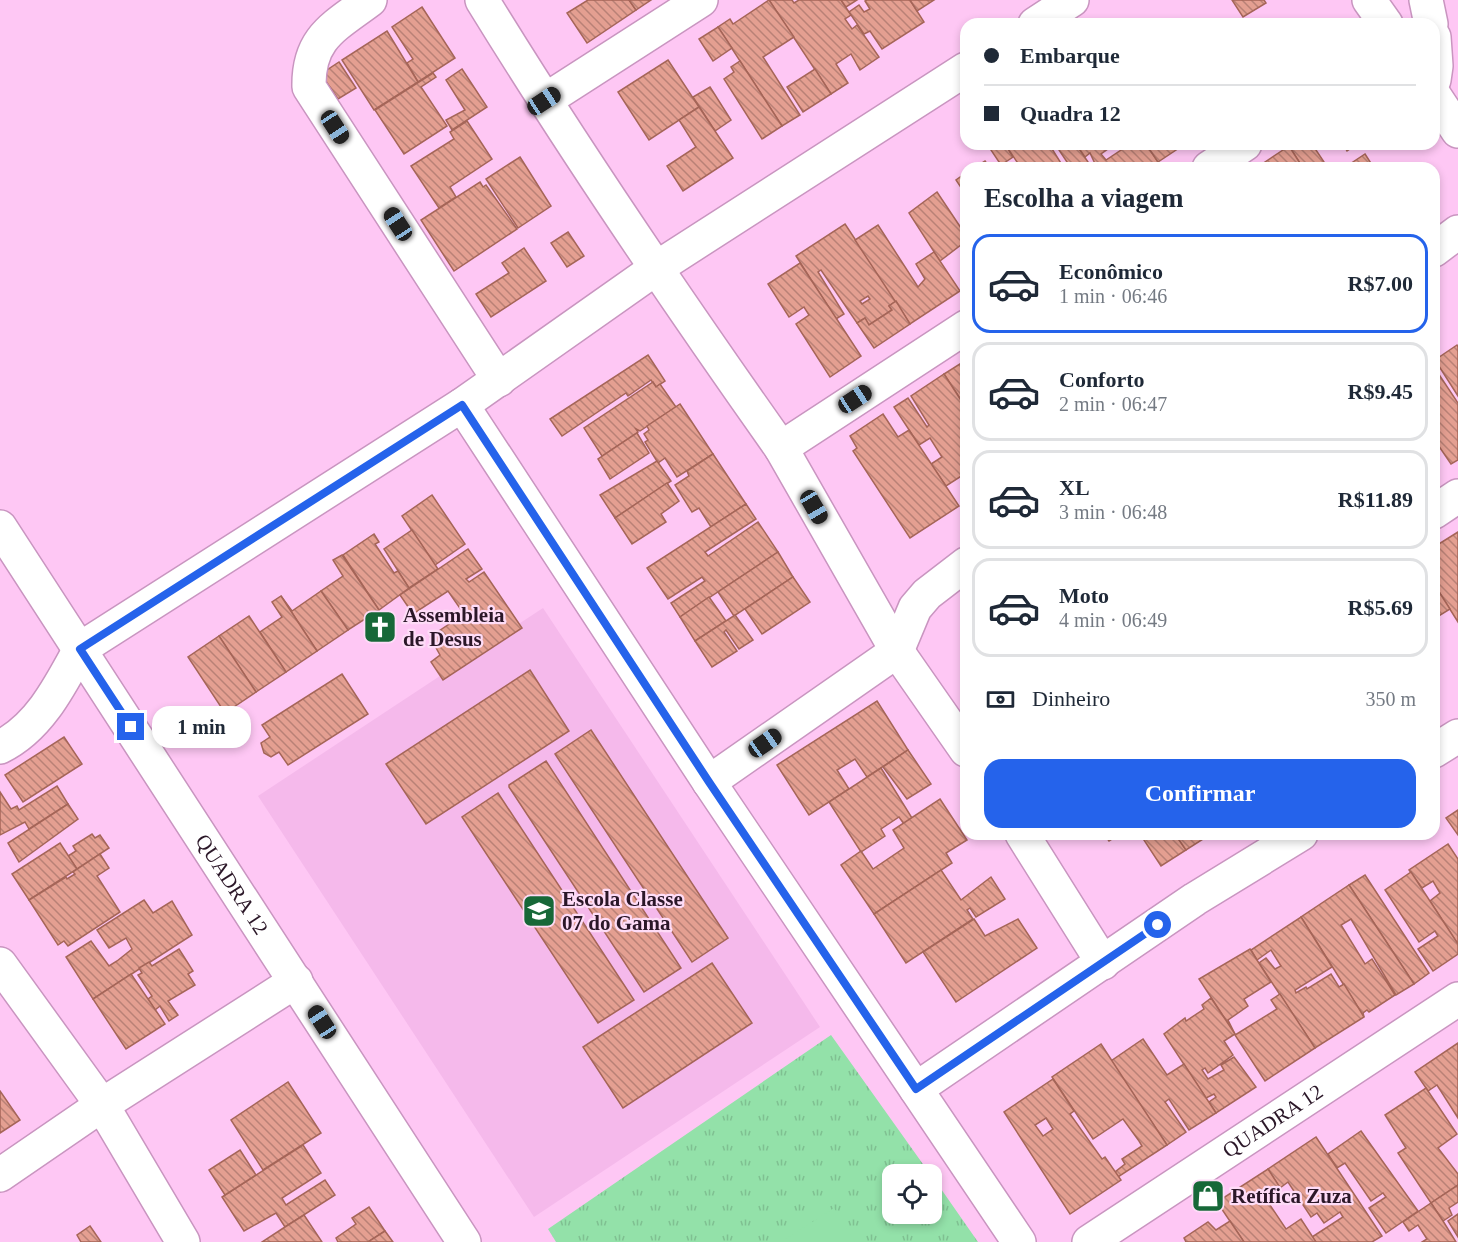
<!DOCTYPE html>
<html lang="pt">
<meta charset="utf-8">
<style>
body{margin:0;font-family:"Times New Roman",serif;background:#f6f6f7;color:#1f2937;height:100vh;display:flex;flex-direction:column;font-size:22px;white-space:nowrap}
*{box-sizing:border-box;margin:0}
p{font-size:20px;color:#747a83}
.icon{flex:none;width:33px;height:33px;fill:none;stroke:currentColor;stroke-width:2;stroke-linecap:round;stroke-linejoin:round}
.map{position:relative;flex:1;overflow:hidden}
.drawer{position:absolute;left:960px;top:162px;width:480px;height:678px;display:flex;flex-direction:column;background:#fff;border-radius:18px;box-shadow:0 3px 9px #0003}
.drawer>*{flex:none}
.top-card{position:absolute;left:960px;top:18px;width:480px;height:132px;border-radius:18px;box-shadow:0 3px 9px #0003;display:grid;align-content:center;height:132px;padding:0 24px;background:#fff}
.tools{position:absolute;left:882px;top:1164px;display:grid;gap:12px}
.tools a{display:grid;place-items:center;width:60px;height:60px;border-radius:12px;background:#fff;box-shadow:0 3px 9px #0003;font-size:30px}
.end{position:absolute;width:27px;height:27px;margin:-14px;border:8px solid #2563eb;background:#fff;box-shadow:0 0 0 3px #fff}
.from{border-radius:50%}
.bubble{position:absolute;height:42px;border-radius:18px;background:#fff;box-shadow:0 3px 9px #0003;font-size:20px;font-weight:600;line-height:42px;text-align:center}
.car{position:absolute;width:18px;height:36px;margin:-18px -9px;border-radius:8px;box-shadow:0 0 4px 2px #0007;background:linear-gradient(#222 24%,#8ab4d8 0 40%,#222 0 76%,#8ab4d8 0 86%,#222 0)}
.top-card b{display:flex;align-items:center;gap:21px;height:57px;font-size:22px}
.top-card b+b{border-top:2px solid #e0e1e3}
.top-card i{width:15px;height:15px;background:#1f2937}
ul{padding:0;list-style:none}
li{display:flex;align-items:center;gap:18px;height:99px;margin:0 12px 9px;padding:0 12px;border:3px solid #e0e1e3;border-radius:18px}
li div{flex:1}
li b{display:block;font-size:22px}
li em{font-style:normal;font-weight:600}
li.selected{border-color:#2563eb}
li>.icon{width:54px;height:54px;stroke-width:1.5}
h2{padding:0 24px;font-size:27px;line-height:72px}
.pay{display:flex;align-items:center;gap:15px;height:66px;padding:0 24px;font-size:22px}
.pay p{margin-inline-start:auto}
.action{display:flex;gap:12px;margin-top:auto;padding:12px 24px}
.action a{flex:1;height:69px;border-radius:18px;background:#2563eb;color:#fff;font-size:24px;font-weight:600;line-height:69px;text-align:center}
.map>svg:first-child{display:block}
</style>
<div class="map">
<svg width="1458" height="1242" viewBox="0 0 1458 1242">
<defs>
<pattern id="park-tufts" width="24" height="20" patternUnits="userSpaceOnUse" patternTransform="scale(1.5)"><rect width="24" height="20" fill="#93e1a9"/><path d="M3 7l-1-3M5 7V3M7 7l1-3M15 17l-1-3M17 17v-4M19 17l1-3" fill="none" stroke="#7fc091"/></pattern>
<pattern id="building-back-hatch" width="6" height="6" patternUnits="userSpaceOnUse" patternTransform="scale(1.5)"><rect width="6" height="6" fill="#e49f91"/><path d="M-1 5l2 2M0 0l6 6M5-1l2 2" fill="none" stroke="#b98176"/></pattern>
</defs>
<rect width="100%" height="100%" fill="#fec7f4"/>
<path fill="#f5b9eb" d="M 543,608 L 820,1027 L 534,1217 L 258,796 Z"/>
<path fill="url(#park-tufts)" d="M 831,1035 L 930,1174 L 892,1174 L 892,1214 L 932,1214 L 932,1176 L 978,1242 L 556,1242 L 548,1229 Z"/>
<path fill="#93e1a9" d="M 834,1208 L 855,1242 L 781,1242 Z"/>
<g fill="url(#building-back-hatch)" stroke="#a56558" stroke-width="1.5" fill-rule="evenodd">
<path d="M 588,0 L 629,0 L 636,10 L 587,43 L 567,13 Z"/>
<path d="M 629,0 L 651,0 L 636,10 Z"/>
<path d="M 769,0 L 792,0 L 794,3 L 799,0 L 841,0 L 851,15 L 845,19 L 852,29 L 857,25 L 879,57 L 860,70 L 851,54 L 836,64 L 848,83 L 831,94 Z"/>
<path d="M 769,0 L 794,37 L 763,57 L 800,115 L 782,126 L 718,27 L 730,19 L 733,24 Z"/>
<path d="M 841,0 L 857,0 L 846,7 Z"/>
<path d="M 867,0 L 910,0 L 924,22 L 882,49 L 870,31 L 864,34 L 849,12 L 859,5 L 864,12 L 870,9 L 865,1 Z"/>
<path d="M 910,0 L 934,0 L 917,11 Z"/>
<path d="M 1232,0 L 1264,0 L 1266,3 L 1243,17 Z"/>
<path d="M 422,7 L 455,58 L 418,82 L 407,63 L 413,59 L 392,27 Z"/>
<path d="M 718,27 L 732,48 L 713,61 L 699,39 Z"/>
<path d="M 387,31 L 418,82 L 374,110 L 342,60 Z"/>
<path d="M 668,60 L 699,107 L 649,140 L 618,92 Z"/>
<path d="M 740,61 L 782,126 L 762,139 L 724,79 L 734,72 L 731,67 Z"/>
<path d="M 339,62 L 356,88 L 338,99 L 321,74 Z"/>
<path d="M 462,69 L 487,107 L 452,130 L 446,120 L 465,110 L 446,80 Z"/>
<path d="M 815,69 L 831,94 L 803,112 L 787,87 Z"/>
<path d="M 433,73 L 436,77 L 421,87 L 447,126 L 404,154 L 375,110 Z"/>
<path d="M 710,87 L 731,120 L 715,131 L 693,97 Z"/>
<path d="M 699,107 L 733,158 L 683,191 L 667,166 L 696,147 L 679,120 Z"/>
<path d="M 467,121 L 492,159 L 450,187 L 456,197 L 439,208 L 411,166 L 454,139 L 450,132 Z"/>
<path d="M 987,144 L 1005,144 L 1013,157 L 1001,165 Z"/>
<path d="M 1011,144 L 1049,144 L 1064,168 L 1021,168 L 1007,147 Z"/>
<path d="M 1055,144 L 1076,144 L 1092,168 L 1071,168 Z"/>
<path d="M 1076,144 L 1115,144 L 1101,154 L 1106,160 L 1124,148 L 1121,144 L 1146,144 L 1158,162 L 1149,168 L 1097,168 L 1090,153 L 1085,157 Z"/>
<path d="M 1146,144 L 1185,144 L 1158,162 Z"/>
<path d="M 1292,144 L 1312,144 L 1328,168 L 1303,168 L 1289,146 Z"/>
<path d="M 1343,144 L 1357,144 L 1347,151 Z"/>
<path d="M 1289,146 L 1303,168 L 1256,168 Z"/>
<path d="M 1365,154 L 1374,168 L 1344,168 Z"/>
<path d="M 520,157 L 551,206 L 518,228 L 486,179 Z"/>
<path d="M 985,161 L 990,168 L 974,168 Z"/>
<path d="M 966,173 L 966,195 L 956,180 Z"/>
<path d="M 480,182 L 483,187 L 486,185 L 517,229 L 454,271 L 421,220 Z"/>
<path d="M 937,192 L 963,231 L 961,233 L 966,241 L 940,261 L 909,213 Z"/>
<path d="M 845,224 L 896,301 L 889,306 L 892,310 L 869,325 L 865,318 L 857,323 L 821,270 L 818,272 L 844,314 L 836,319 L 796,256 ZM 868,296 L 870,299 L 862,304 L 860,301 Z"/>
<path d="M 878,225 L 918,287 L 925,279 L 916,264 L 934,252 L 960,291 L 910,324 L 855,240 Z"/>
<path d="M 568,232 L 584,256 L 567,267 L 551,243 Z"/>
<path d="M 524,248 L 546,281 L 491,317 L 476,294 L 509,273 L 502,263 Z"/>
<path d="M 800,263 L 861,356 L 830,377 L 796,324 L 809,315 L 804,307 L 789,317 L 768,284 Z"/>
<path d="M 896,301 L 910,324 L 874,348 L 857,323 L 865,318 L 869,325 L 892,310 L 889,306 Z"/>
<path d="M 1457,345 L 1458,347 L 1458,396 L 1435,360 Z"/>
<path d="M 648,355 L 665,381 L 656,387 L 651,380 L 628,396 L 626,393 L 562,436 L 550,419 Z"/>
<path d="M 966,360 L 966,400 L 965,397 L 961,400 L 944,374 Z"/>
<path d="M 1434,367 L 1458,403 L 1458,460 L 1451,464 L 1434,439 Z"/>
<path d="M 944,374 L 966,408 L 966,473 L 946,486 L 931,464 L 942,457 L 930,438 L 919,445 L 894,407 L 908,398 L 927,427 L 929,425 L 911,396 Z"/>
<path d="M 653,382 L 656,387 L 660,384 L 676,407 L 640,431 L 636,429 L 638,432 L 602,456 L 584,428 Z"/>
<path d="M 680,404 L 713,454 L 677,477 L 665,458 L 658,463 L 645,442 L 648,440 L 644,434 L 649,430 L 647,426 Z"/>
<path d="M 883,414 L 898,437 L 909,430 L 959,506 L 910,538 L 853,451 L 857,448 L 850,436 Z"/>
<path d="M 637,433 L 649,453 L 610,479 L 598,459 Z"/>
<path d="M 713,454 L 746,504 L 711,527 L 699,508 L 692,512 L 675,485 L 689,476 L 687,471 Z"/>
<path d="M 657,461 L 671,481 L 615,518 L 600,495 Z"/>
<path d="M 667,483 L 679,501 L 661,514 L 666,522 L 632,544 L 615,518 Z"/>
<path d="M 432,495 L 465,544 L 435,565 L 402,516 Z"/>
<path d="M 746,504 L 756,519 L 705,552 L 708,556 L 758,522 L 778,552 L 680,617 L 671,603 L 705,581 L 702,577 L 668,599 L 647,568 Z"/>
<path d="M 412,530 L 438,569 L 409,588 L 384,549 Z"/>
<path d="M 1458,532 L 1458,622 L 1434,584 L 1434,547 Z"/>
<path d="M 374,534 L 379,542 L 375,544 L 394,573 L 398,571 L 409,588 L 379,610 L 343,555 Z"/>
<path d="M 468,549 L 482,569 L 466,579 L 469,582 L 484,572 L 522,628 L 443,680 L 431,662 L 440,655 L 430,637 L 464,614 L 448,591 L 413,614 L 400,595 Z"/>
<path d="M 778,552 L 793,577 L 734,616 L 718,592 Z"/>
<path d="M 342,555 L 379,610 L 348,630 L 321,591 L 343,576 L 333,560 Z"/>
<path d="M 793,577 L 810,602 L 762,634 L 745,609 Z"/>
<path d="M 1434,584 L 1450,609 L 1434,619 Z"/>
<path d="M 321,591 L 348,630 L 317,651 L 281,596 L 292,611 Z"/>
<path d="M 281,596 L 317,651 L 286,672 L 260,632 L 282,617 L 272,602 Z"/>
<path d="M 709,597 L 726,621 L 695,641 L 680,617 Z"/>
<path d="M 735,615 L 753,640 L 739,649 L 726,630 L 724,632 L 737,651 L 712,667 L 695,641 Z"/>
<path d="M 249,616 L 286,672 L 256,692 L 219,636 Z"/>
<path d="M 219,636 L 256,692 L 225,713 L 188,657 Z"/>
<path d="M 530,670 L 569,731 L 426,824 L 386,764 Z"/>
<path d="M 342,674 L 368,714 L 288,765 L 279,752 L 271,757 L 264,753 L 261,743 L 270,737 L 262,725 Z"/>
<path d="M 877,701 L 908,750 L 867,777 L 855,759 L 837,770 L 849,789 L 809,815 L 777,765 Z"/>
<path d="M 591,730 L 728,938 L 692,962 L 555,754 Z"/>
<path d="M 64,737 L 82,764 L 23,802 L 5,775 Z"/>
<path d="M 908,750 L 931,784 L 907,799 L 883,767 Z"/>
<path d="M 546,761 L 681,968 L 644,992 L 509,787 L 509,785 Z"/>
<path d="M 881,768 L 912,818 L 904,824 L 899,817 L 881,829 L 885,836 L 861,852 L 829,802 Z"/>
<path d="M 57,786 L 68,804 L 29,829 L 25,822 L 0,835 L 0,792 L 11,809 L 17,806 L 19,810 Z"/>
<path d="M 498,793 L 634,1000 L 598,1023 L 462,817 Z"/>
<path d="M 940,799 L 967,840 L 946,853 L 952,863 L 874,914 L 841,865 L 861,851 L 873,869 L 904,848 L 893,830 Z"/>
<path d="M 68,804 L 78,819 L 19,862 L 8,843 Z"/>
<path d="M 1458,810 L 1458,835 L 1446,818 Z"/>
<path d="M 92,834 L 95,838 L 100,835 L 109,848 L 77,869 L 68,856 L 76,851 L 73,846 Z"/>
<path d="M 1104,834 L 1120,834 L 1109,841 Z"/>
<path d="M 1140,834 L 1175,834 L 1186,850 L 1161,866 Z"/>
<path d="M 1175,834 L 1211,834 L 1186,850 Z"/>
<path d="M 60,843 L 77,869 L 29,900 L 12,874 Z"/>
<path d="M 1448,844 L 1458,859 L 1458,944 L 1430,901 L 1440,893 L 1433,881 L 1422,888 L 1409,870 Z"/>
<path d="M 100,854 L 109,868 L 97,876 L 120,912 L 68,946 L 64,941 L 58,945 L 29,900 L 66,877 L 67,879 L 75,874 L 73,872 Z"/>
<path d="M 941,870 L 961,900 L 991,877 L 1005,899 L 976,917 L 970,908 L 967,910 L 973,919 L 906,963 L 874,914 Z"/>
<path d="M 1411,872 L 1458,944 L 1458,954 L 1433,971 L 1418,949 L 1438,936 L 1435,931 L 1419,942 L 1385,890 Z"/>
<path d="M 1365,875 L 1429,973 L 1414,984 L 1349,885 Z"/>
<path d="M 1349,885 L 1414,984 L 1396,995 L 1351,919 L 1341,925 L 1365,964 L 1372,959 L 1395,995 L 1369,1012 L 1367,1010 L 1363,1013 L 1364,1017 L 1301,917 Z"/>
<path d="M 144,900 L 153,913 L 172,901 L 192,935 L 93,999 L 66,957 L 91,941 L 109,966 L 117,961 L 132,949 L 126,938 L 109,948 L 97,930 Z"/>
<path d="M 1301,917 L 1332,967 L 1295,990 L 1296,993 L 1306,987 L 1307,989 L 1331,974 L 1339,987 L 1344,984 L 1364,1017 L 1315,1048 L 1259,963 L 1266,958 L 1275,969 L 1281,966 L 1271,950 L 1257,960 L 1251,950 Z"/>
<path d="M 974,919 L 985,936 L 1018,919 L 1037,948 L 956,1002 L 923,952 Z"/>
<path d="M 179,949 L 193,971 L 188,974 L 195,985 L 168,1001 L 178,1015 L 169,1021 L 160,1006 L 155,1010 L 148,999 L 152,996 L 138,975 L 142,973 L 139,968 L 149,962 L 152,966 Z"/>
<path d="M 1250,949 L 1271,982 L 1244,999 L 1248,1006 L 1228,1020 L 1235,1034 L 1199,979 Z"/>
<path d="M 712,963 L 752,1023 L 623,1108 L 583,1047 Z"/>
<path d="M 131,974 L 165,1024 L 126,1049 L 93,999 Z"/>
<path d="M 1280,994 L 1315,1048 L 1265,1081 L 1235,1035 L 1277,1009 L 1271,1000 Z"/>
<path d="M 1211,998 L 1235,1034 L 1224,1041 L 1233,1055 L 1208,1073 L 1205,1068 L 1202,1070 L 1208,1079 L 1224,1070 L 1221,1065 L 1234,1057 L 1256,1087 L 1216,1113 L 1209,1102 L 1216,1097 L 1214,1094 L 1206,1098 L 1164,1034 L 1185,1018 L 1186,1021 L 1204,1009 L 1202,1005 Z"/>
<path d="M 1143,1039 L 1167,1075 L 1184,1064 L 1216,1113 L 1189,1130 L 1169,1099 L 1165,1102 L 1186,1132 L 1167,1145 L 1111,1061 Z"/>
<path d="M 1458,1043 L 1458,1118 L 1437,1085 L 1428,1091 L 1415,1072 Z"/>
<path d="M 1101,1044 L 1167,1145 L 1118,1177 L 1115,1172 L 1125,1164 L 1122,1159 L 1142,1146 L 1139,1141 L 1123,1119 L 1093,1139 L 1052,1077 Z"/>
<path d="M 1053,1079 L 1074,1111 L 1070,1114 L 1102,1159 L 1105,1157 L 1121,1180 L 1070,1214 L 1004,1112 ZM 1046,1118 L 1053,1129 L 1043,1136 L 1035,1125 Z"/>
<path d="M 288,1082 L 321,1133 L 263,1170 L 231,1120 Z"/>
<path d="M 1426,1088 L 1457,1134 L 1438,1148 L 1458,1174 L 1458,1185 L 1431,1203 L 1398,1153 L 1406,1148 L 1385,1115 Z"/>
<path d="M 0,1091 L 20,1120 L 0,1133 Z"/>
<path d="M 1361,1131 L 1418,1211 L 1386,1233 L 1369,1208 L 1386,1197 L 1383,1193 L 1371,1201 L 1345,1163 L 1337,1168 L 1328,1154 Z"/>
<path d="M 1316,1137 L 1382,1236 L 1372,1242 L 1316,1242 L 1312,1237 L 1343,1217 L 1340,1212 L 1324,1223 L 1317,1213 L 1311,1217 L 1288,1182 L 1280,1188 L 1268,1169 Z"/>
<path d="M 303,1145 L 321,1173 L 282,1198 L 286,1205 L 325,1180 L 335,1195 L 285,1227 L 276,1213 L 244,1231 L 222,1197 Z"/>
<path d="M 240,1150 L 256,1175 L 225,1195 L 209,1170 Z"/>
<path d="M 1268,1169 L 1281,1189 L 1266,1199 L 1286,1229 L 1301,1219 L 1316,1242 L 1244,1242 L 1217,1202 Z"/>
<path d="M 1458,1185 L 1458,1202 L 1449,1208 L 1452,1215 L 1443,1221 L 1431,1203 Z"/>
<path d="M 1431,1203 L 1443,1221 L 1456,1242 L 1422,1242 L 1427,1239 L 1418,1225 L 1409,1231 L 1403,1222 Z"/>
<path d="M 369,1207 L 385,1231 L 368,1242 L 338,1242 L 336,1238 L 356,1224 L 352,1218 Z"/>
<path d="M 1458,1214 L 1458,1237 L 1448,1221 Z"/>
<path d="M 304,1215 L 322,1242 L 262,1242 L 285,1227 Z"/>
<path d="M 1230,1221 L 1244,1242 L 1186,1242 L 1184,1238 L 1208,1222 L 1216,1230 Z"/>
<path d="M 90,1226 L 101,1242 L 81,1242 L 77,1235 Z"/>
<path d="M 385,1231 L 393,1242 L 368,1242 Z"/>
</g>
<g fill="none" stroke-linecap="round" stroke-linejoin="round">
<defs>
<g id="minor">
<path d="M 370,0 C 334,27 308,38 309,87 L 499,380"/>
<path d="M 482,0 C 576,153 677,301 781,448"/>
<path d="M 1369,0 L 1386,24"/>
<path d="M 1426,0 L 1431,24"/>
<path d="M 1035,24 L 1072,0"/>
<path d="M 1434,37 L 1436,66 L 1434,80"/>
<path d="M 1434,95 L 1458,131"/>
<path d="M 544,101 L 701,0"/>
<path d="M 1209,168 L 1245,144"/>
<path d="M 1434,250 L 1458,232"/>
<path d="M 966,327 L 781,448 L 897,651 L 966,750"/>
<path d="M 462,405 L 709,782 L 1019,1242"/>
<path d="M 1434,512 L 1458,496"/>
<path id="s1" d="M 0,527 L 464,1242"/>
<path d="M 0,747 C 39,728 60,686 80,649 L 462,405 L 655,269 L 966,69"/>
<path d="M 1434,751 L 1458,736"/>
<path d="M 709,782 L 897,651 L 915,608 L 927,594 L 966,564"/>
<path d="M 1022,834 L 1103,963"/>
<path d="M 0,964 L 102,1105 L 183,1242"/>
<path d="M 916,1089 L 1195,899 L 1301,834"/>
<path d="M 0,1175 L 102,1105 L 296,981"/>
<path id="s2" d="M 1089,1242 L 1458,999"/>
</g>
</defs>
<use href="#minor" stroke="#c995c0" stroke-width="36"/>
<use href="#minor" stroke="#fff" stroke-width="33"/>
</g>
<g fill="none" stroke-linecap="round" stroke-linejoin="round">
<path stroke="#2563eb" stroke-width="8" d="M 131,727 L 80,649 L 462,405 L 709,782 L 916,1089 L 1158,925"/>
</g>
<defs>
<symbol id="church-square" viewBox="-11 -11 22 22"><rect x="-9" y="-9" width="18" height="18" rx="4" fill="#176838" stroke="#fedcf7"/><path d="M-1.2-6h2.4v3.5h3.3v2.4h-3.3V6h-2.4V-.1h-3.3v-2.4h3.3Z" fill="#fff"/></symbol>
<symbol id="school-square" viewBox="-11 -11 22 22"><rect x="-9" y="-9" width="18" height="18" rx="4" fill="#176838" stroke="#fedcf7"/><path d="M0-5L7-2L0 1L-7-2ZM-4 1L0 2.5L4 1V4Q0 6-4 4Z" fill="#fff"/></symbol>
<symbol id="shop-square" viewBox="-11 -11 22 22"><rect x="-9" y="-9" width="18" height="18" rx="4" fill="#176838" stroke="#fedcf7"/><path d="M-5-2.5h2.3a2.7 3.5 0 0 1 5.4 0H5L5.5 6h-11ZM-1.5-2.5h3a1.5 2.3 0 0 0-3 0Z" fill="#fff"/></symbol>
</defs>
<g fill-rule="evenodd">
<use href="#church-square" x="361" y="608" width="38" height="38"/>
<use href="#school-square" x="520" y="892" width="38" height="38"/>
<use href="#shop-square" x="1189" y="1177" width="38" height="38"/>
</g>
<g text-anchor="middle" dominant-baseline="central" stroke-width="4.5" stroke-linejoin="round" paint-order="stroke">
<g font-size="21" font-weight="bold" fill="#2b1728" stroke="#fedcf7" text-anchor="start">
<text x="403" y="615">Assembleia<tspan x="403" dy="24">de Desus</tspan></text>
<text x="562" y="899">Escola Classe<tspan x="562" dy="24">07 do Gama</tspan></text>
<text x="1231" y="1196">Retífica Zuza</text>
</g>
<g font-size="21" fill="#2b1728" stroke="#fedcf7">
<text stroke="none"><textPath href="#s1" startOffset="426">QUADRA 12</textPath></text>
<text stroke="none"><textPath href="#s2" startOffset="220">QUADRA 12</textPath></text>
</g>
</g>
</svg>
<div class="tools">
<a><svg class="icon" aria-label="locate" viewBox="0 0 24 24"><circle cx="12" cy="12" r="6"/><path d="M12 2v4M12 18v4M2 12h4M18 12h4"/></svg></a>
</div>
<i class="end from" style="left:1158px;top:925px"></i>
<i class="end" style="left:131px;top:727px"></i>
<div class="bubble" style="left:152px;top:706px;width:99px">1 min</div>
<i class="car" style="left:544px;top:101px;rotate:57deg"></i>
<i class="car" style="left:335px;top:127px;rotate:147deg"></i>
<i class="car" style="left:398px;top:224px;rotate:327deg"></i>
<i class="car" style="left:855px;top:399px;rotate:57deg"></i>
<i class="car" style="left:814px;top:507px;rotate:150deg"></i>
<i class="car" style="left:765px;top:743px;rotate:55deg"></i>
<i class="car" style="left:322px;top:1022px;rotate:327deg"></i>
<div class="top-card">
<b><i class="from"></i>Embarque</b>
<b><i></i>Quadra 12</b>
</div>
<section class="drawer">
<h2>Escolha a viagem</h2>
<ul>
<li class="selected"><svg class="icon" aria-label="car" viewBox="0 0 24 24"><path d="M5 17H2v-5l4-1 3-4h7l3 4 3 1v5h-3M9 17h6M6 11h13"/><circle cx="7" cy="17" r="2"/><circle cx="17" cy="17" r="2"/></svg><div><b>Econômico</b><p>1 min · 06:46</p></div><em>R$7.00</em></li>
<li><svg class="icon" aria-label="car" viewBox="0 0 24 24"><path d="M5 17H2v-5l4-1 3-4h7l3 4 3 1v5h-3M9 17h6M6 11h13"/><circle cx="7" cy="17" r="2"/><circle cx="17" cy="17" r="2"/></svg><div><b>Conforto</b><p>2 min · 06:47</p></div><em>R$9.45</em></li>
<li><svg class="icon" aria-label="car" viewBox="0 0 24 24"><path d="M5 17H2v-5l4-1 3-4h7l3 4 3 1v5h-3M9 17h6M6 11h13"/><circle cx="7" cy="17" r="2"/><circle cx="17" cy="17" r="2"/></svg><div><b>XL</b><p>3 min · 06:48</p></div><em>R$11.89</em></li>
<li><svg class="icon" aria-label="car" viewBox="0 0 24 24"><path d="M5 17H2v-5l4-1 3-4h7l3 4 3 1v5h-3M9 17h6M6 11h13"/><circle cx="7" cy="17" r="2"/><circle cx="17" cy="17" r="2"/></svg><div><b>Moto</b><p>4 min · 06:49</p></div><em>R$5.69</em></li>
</ul>
<div class="pay"><svg class="icon" aria-label="cash" viewBox="0 0 24 24"><path d="M3 7h18v10H3z"/><circle cx="12" cy="12" r="2"/></svg>Dinheiro<p>350 m</p></div>
<div class="action"><a>Confirmar</a></div>
</section>
</div>
